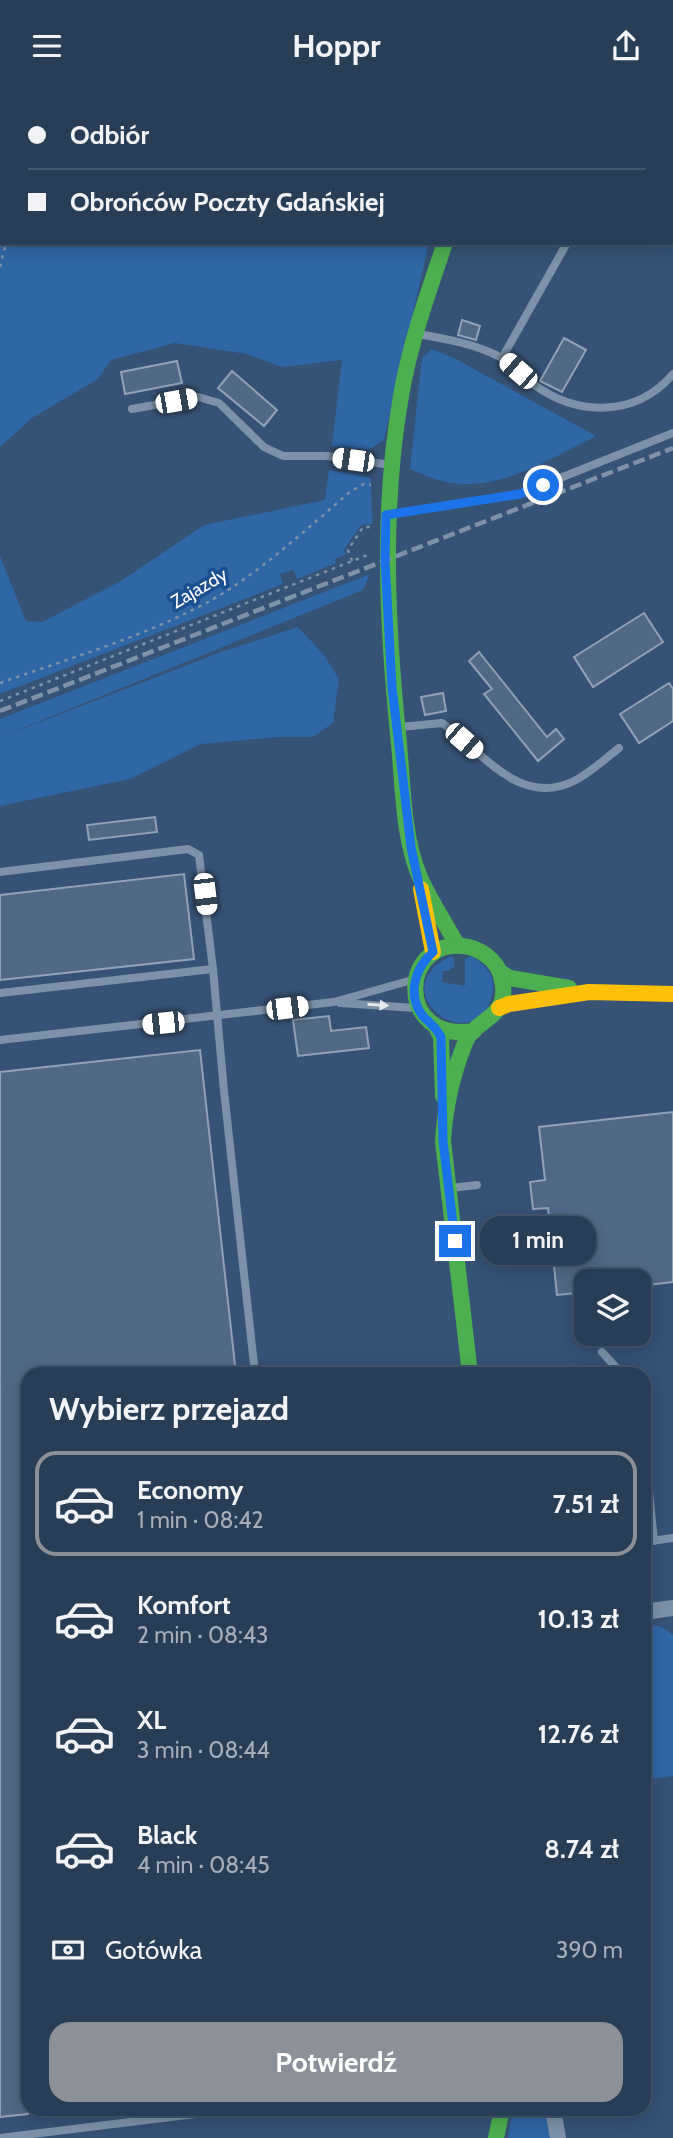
<!DOCTYPE html>
<html lang="pl">
<meta charset="utf-8">
<style>
body{margin:0;font-family:Cabin,sans-serif;background:#344961;color:#f1f3f6;height:100vh;display:flex;flex-direction:column;font-size:26px;white-space:nowrap}
*{box-sizing:border-box;margin:0}
p{font-size:23px;color:#a5aeba}
.icon{flex:none;width:38px;height:38px;fill:none;stroke:currentColor;stroke-width:2;stroke-linecap:round;stroke-linejoin:round}
.map{position:relative;flex:1;overflow:hidden}
.drawer{position:absolute;left:21px;top:1276px;width:630px;height:749px;display:flex;flex-direction:column;background:#283e57;border-radius:21px;box-shadow:0 4px 18px #0003,0 0 0 2px #44576d}
.drawer>*{flex:none}
.banner{position:absolute;left:0px;top:0px;width:674px;height:154px;box-shadow:0 4px 18px #0003,0 0 0 2px #44576d;display:grid;align-content:center;height:154px;padding:0 28px;background:#283e57}
.tools{position:absolute;left:574px;top:1178px;display:grid;gap:14px}
.tools a{display:grid;place-items:center;width:77px;height:77px;border-radius:14px;background:#283e57;box-shadow:0 4px 18px #0003,0 0 0 2px #44576d;font-size:35px}
.end{position:absolute;width:32px;height:32px;margin:-16px;border:9px solid #1a73e8;background:#fff;box-shadow:0 0 0 4px #fff}
.from{border-radius:50%}
.bubble{position:absolute;height:49px;border-radius:21px;background:#283e57;box-shadow:0 4px 18px #0003,0 0 0 2px #44576d;font-size:23px;font-weight:800;line-height:49px;text-align:center}
.car{position:absolute;width:21px;height:42px;margin:-21px -10px;border-radius:9px;box-shadow:0 0 5px 2px #0007;background:linear-gradient(#fff 24%,#345 0 40%,#fff 0 76%,#345 0 86%,#fff 0)}
.banner b{display:flex;align-items:center;gap:24px;height:66px;font-size:26px}
.banner b+b{border-top:2px solid #44576d}
.banner i{width:18px;height:18px;background:#f1f3f6}
ul{padding:0;list-style:none}
li{display:flex;align-items:center;gap:21px;height:105px;margin:0 14px 10px;padding:0 14px;border:4px solid transparent;border-radius:21px}
li div{flex:1}
li b{display:block;font-size:26px}
li em{font-style:normal;font-weight:800}
li.active{border-color:#8c9099}
li>.icon{width:63px;height:63px;stroke-width:1.5}
h2{padding:0 28px;font-size:32px;line-height:84px}
.pay{display:flex;align-items:center;gap:18px;height:77px;padding:0 28px;font-size:26px}
.pay p{margin-inline-start:auto}
.primary-button{display:flex;gap:14px;margin-top:auto;padding:14px 28px}
.primary-button a{flex:1;height:80px;border-radius:21px;background:#8c9099;color:#fff;font-size:28px;font-weight:800;line-height:80px;text-align:center}
header{display:flex;justify-content:space-between;align-items:center;height:91px;padding:0 28px;background:#283e57;font-size:32px;font-weight:800}
.map>svg:first-child{display:block}
</style>
<header><svg class="icon" aria-label="menu" viewBox="0 0 24 24"><path d="M4 6h16M4 12h16M4 18h16"/></svg>Hoppr<svg class="icon" aria-label="share" viewBox="0 0 24 24"><path d="M12 15V3M7 8l5-5 5 5M5 13v7h14v-7"/></svg></header>
<div class="map">
<svg width="673" height="2047" viewBox="0 0 673 2047">
<rect width="100%" height="100%" fill="#365274"/>
<g fill="#2f66a5">
<path d="M 0,0 L 500,0 L 2,2 L 2,152 L 429,152 L 384,349 L 369,359 L 332,355 L 342,269 L 282,276 L 247,263 L 175,252 L 111,269 L 98,288 L 32,327 L 0,356 Z"/>
<path d="M 432,258 L 454,267 L 596,345 C 551,367 499,402 446,391 C 434,389 422,383 410,378 L 422,267 Z"/>
<path d="M 329,379 L 371,387 L 372,433 L 361,434 L 344,459 L 346,463 L 335,468 L 336,472 L 297,488 L 293,479 L 280,483 L 283,493 L 0,603 L 0,465 L 26,530 L 42,531 L 121,490 L 204,434 L 325,409 Z"/>
<path d="M 370,483 L 363,499 L 1,646 L 221,561 L 298,536 L 324,564 L 339,588 L 333,632 L 313,646 L 279,646 L 201,653 L 130,688 L 0,715 L 0,628 Z"/>
<path d="M 451,865 L 454,868 L 454,875 L 449,880 L 443,880 L 442,891 L 465,895 L 465,868 L 471,865 C 483,871 495,884 493,898 C 482,975 376,902 451,865 Z"/>
<path d="M 644,1532 L 662,1536 L 673,1544 L 673,1685 L 644,1689 Z"/>
<path d="M 513,2018 L 549,2018 L 554,2047 L 508,2047 Z"/>
</g>
<g fill="#526984" stroke="#92a2b6" stroke-width="2">
<path d="M 462,229 L 480,235 L 476,249 L 458,244 Z"/>
<path d="M 564,247 L 586,259 L 562,301 L 540,290 Z"/>
<path d="M 177,270 L 182,292 L 125,303 L 121,281 Z"/>
<path d="M 232,280 L 277,319 L 264,335 L 218,297 Z"/>
<path d="M 644,522 L 663,551 L 593,596 L 574,566 Z"/>
<path d="M 479,561 L 547,646 L 556,638 L 564,648 L 538,670 L 484,603 L 492,598 L 469,570 Z"/>
<path d="M 669,592 L 673,598 L 673,630 L 639,652 L 620,623 Z"/>
<path d="M 443,602 L 446,620 L 425,624 L 421,606 Z"/>
<path d="M 155,726 L 157,741 L 89,749 L 87,734 Z"/>
<path d="M 184,783 L 194,868 L 0,889 L 0,804 Z"/>
<path d="M 329,925 L 331,940 L 366,936 L 369,957 L 298,965 L 293,929 Z"/>
<path d="M 200,959 L 236,1283 L 28,1283 L 28,2023 L 0,2026 L 0,981 Z"/>
<path d="M 673,1021 L 673,1191 L 639,1195 L 639,1190 L 586,1190 L 586,1201 L 557,1204 L 548,1117 L 533,1118 L 530,1091 L 545,1089 L 539,1036 Z"/>
</g>
<g fill="none" stroke-linecap="round" stroke-linejoin="round">
<g stroke="#7d92a8" stroke-width="2.5" stroke-dasharray="3.5 5" stroke-linecap="butt">
<path d="M 44,2 L 44,0"/>
<path d="M 0,176 L 6,152"/>
<path d="M 352,470 L 348,459 L 363,436 L 370,436"/>
<path d="M 0,592 C 70,567 143,546 208,511 C 256,485 309,436 351,400 L 364,393 L 371,394"/>
<path d="M 0,610 L 370,463"/>
</g>
<g stroke="#7d92a8" stroke-width="8">
<path d="M 652,2 L 653,0"/>
<path d="M 418,243 C 446,248 475,253 500,266 C 513,272 522,285 533,293 C 578,326 636,326 673,283"/>
<path d="M 502,267 L 567,152"/>
<path d="M 132,318 L 198,306 L 219,312 L 264,356 L 283,365 L 327,365 L 391,374"/>
<path d="M 392,423 L 520,403 L 673,342"/>
<path d="M 400,636 L 442,632 C 482,660 519,717 574,690 C 590,682 605,668 619,657"/>
<path d="M 0,781 L 188,758 L 199,764 L 213,878 L 224,1000 L 255,1283"/>
<path d="M 0,902 L 213,878"/>
<path d="M 340,912 L 415,917"/>
<path d="M 0,949 L 334,911 L 412,889"/>
<path d="M 451,1097 L 477,1094"/>
<path d="M 602,1261 L 622,1283"/>
<path d="M 644,1352 L 654,1450"/>
<path d="M 644,1451 L 673,1447"/>
<path d="M 0,2047 L 236,2018"/>
</g>
<g stroke="#7d92a8" stroke-width="16">
<path d="M 644,1521 L 673,1517"/>
<path d="M 553,2018 L 558,2047"/>
</g>
<g stroke="#4caf50" stroke-width="16">
<path d="M 519,2 L 520,0"/>
<path d="M 445,152 C 428,202 410,252 401,305 C 381,420 387,537 399,653 C 403,695 403,745 419,784 C 429,808 445,831 457,854"/>
<path d="M 500,881 L 510,887 L 569,897"/>
<path d="M 436,936 L 441,946 L 443,1005"/>
<path d="M 470,1283 L 443,1050 C 445,1017 453,982 465,952 C 475,925 515,929 500,882 C 496,870 482,859 469,856 C 399,842 394,953 474,940"/>
<path d="M 496,2047 L 502,2018"/>
</g>
<g stroke="#ffc107" stroke-width="16">
<path d="M 421,798 L 433,861"/>
<path d="M 499,917 L 509,913 L 589,901 L 673,903"/>
</g>
<path stroke="#7e92a7" stroke-width="4.5" stroke-dasharray="12 5" stroke-linecap="butt" d="M 0,620 L 673,357"/>
</g>
<defs><path id="oneway-solid" d="M-6-.8H1V-3.2L6.5 0L1 3.2V.8H-6Z" transform="scale(1.75)"/></defs>
<use fill="#e5e9ee" href="#oneway-solid" transform="translate(378 914) rotate(4)"/>
<g fill="none" stroke-linecap="round" stroke-linejoin="round">
<path stroke="#1a73e8" stroke-width="9" d="M 455,1150 L 443,1050 L 441,946 C 436,936 429,932 422,924 C 407,903 415,877 433,861 L 411,756 L 392,596 L 385,470 L 386,424 L 520,403 L 543,394"/>
</g>
<g text-anchor="middle" dominant-baseline="central" stroke-width="7" stroke-linejoin="round" paint-order="stroke">
<g font-size="19" fill="#fff" stroke="#1b4f8f">
<text transform="translate(199 497) rotate(-30)">Zajazdy</text>
</g>
</g>
</svg>
<div class="tools">
<a><svg class="icon" aria-label="layers" viewBox="0 0 24 24"><path d="M12 4l9 5-9 5-9-5zM3 14l9 5 9-5"/></svg></a>
</div>
<i class="end from" style="left:543px;top:394px"></i>
<i class="end" style="left:455px;top:1150px"></i>
<div class="bubble" style="left:480px;top:1125px;width:116px">1 min</div>
<i class="car" style="left:518px;top:280px;rotate:311deg"></i>
<i class="car" style="left:176px;top:310px;rotate:80deg"></i>
<i class="car" style="left:353px;top:369px;rotate:278deg"></i>
<i class="car" style="left:464px;top:650px;rotate:131deg"></i>
<i class="car" style="left:205px;top:803px;rotate:173deg"></i>
<i class="car" style="left:287px;top:917px;rotate:83deg"></i>
<i class="car" style="left:163px;top:932px;rotate:264deg"></i>
<div class="banner">
<b><i class="from"></i>Odbiór</b>
<b><i></i>Obrońców Poczty Gdańskiej</b>
</div>
<section class="drawer">
<h2>Wybierz przejazd</h2>
<ul>
<li class="active"><svg class="icon" aria-label="car" viewBox="0 0 24 24"><path d="M5 17H2v-5l4-1 3-4h7l3 4 3 1v5h-3M9 17h6M6 11h13"/><circle cx="7" cy="17" r="2"/><circle cx="17" cy="17" r="2"/></svg><div><b>Economy</b><p>1 min · 08:42</p></div><em>7.51 zł</em></li>
<li><svg class="icon" aria-label="car" viewBox="0 0 24 24"><path d="M5 17H2v-5l4-1 3-4h7l3 4 3 1v5h-3M9 17h6M6 11h13"/><circle cx="7" cy="17" r="2"/><circle cx="17" cy="17" r="2"/></svg><div><b>Komfort</b><p>2 min · 08:43</p></div><em>10.13 zł</em></li>
<li><svg class="icon" aria-label="car" viewBox="0 0 24 24"><path d="M5 17H2v-5l4-1 3-4h7l3 4 3 1v5h-3M9 17h6M6 11h13"/><circle cx="7" cy="17" r="2"/><circle cx="17" cy="17" r="2"/></svg><div><b>XL</b><p>3 min · 08:44</p></div><em>12.76 zł</em></li>
<li><svg class="icon" aria-label="car" viewBox="0 0 24 24"><path d="M5 17H2v-5l4-1 3-4h7l3 4 3 1v5h-3M9 17h6M6 11h13"/><circle cx="7" cy="17" r="2"/><circle cx="17" cy="17" r="2"/></svg><div><b>Black</b><p>4 min · 08:45</p></div><em>8.74 zł</em></li>
</ul>
<div class="pay"><svg class="icon" aria-label="cash" viewBox="0 0 24 24"><path d="M3 7h18v10H3z"/><circle cx="12" cy="12" r="2"/></svg>Gotówka<p>390 m</p></div>
<div class="primary-button"><a>Potwierdź</a></div>
</section>
</div>
